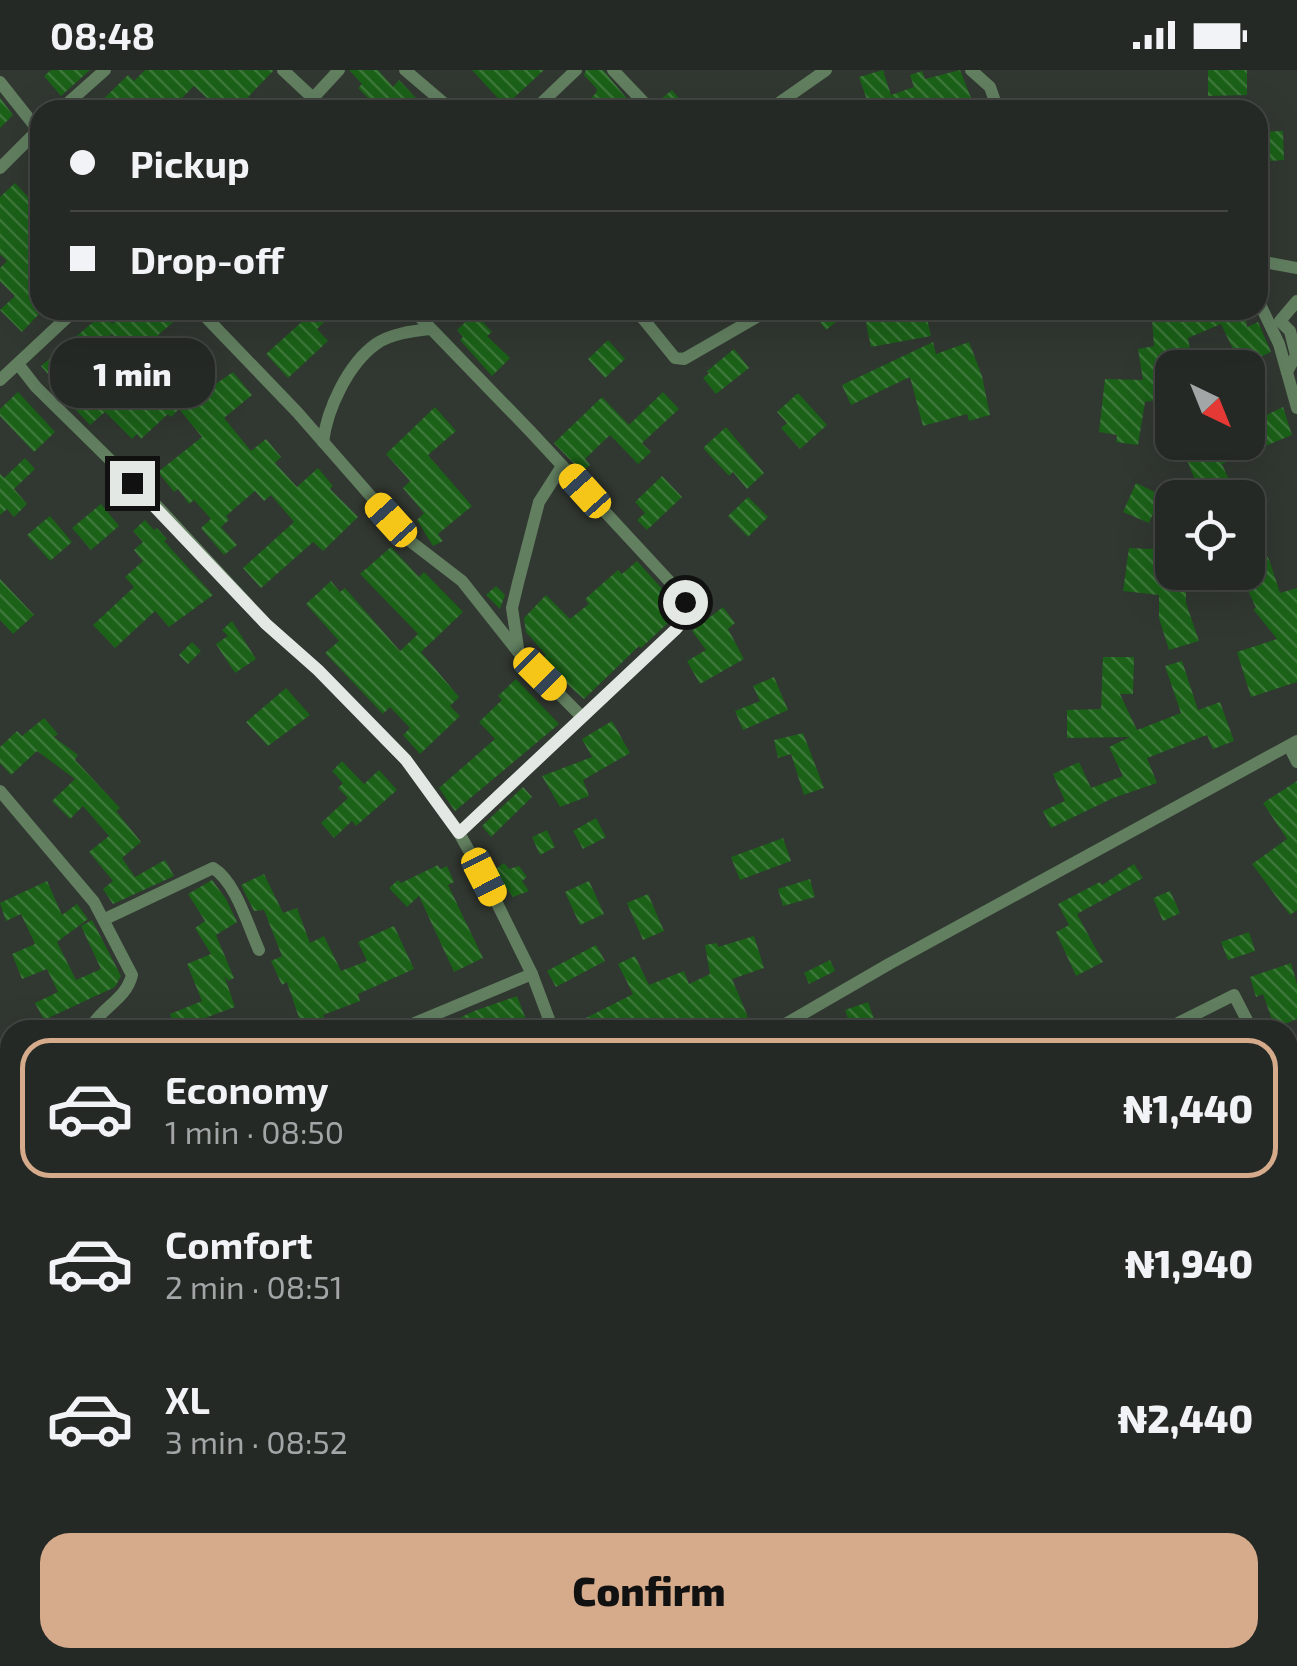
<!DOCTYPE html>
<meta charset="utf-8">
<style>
body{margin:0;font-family:"Exo 2",sans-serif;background:#2d312d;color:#f1f3f6;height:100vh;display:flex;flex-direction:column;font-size:38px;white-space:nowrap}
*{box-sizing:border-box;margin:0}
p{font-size:32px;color:#a3a6a7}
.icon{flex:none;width:55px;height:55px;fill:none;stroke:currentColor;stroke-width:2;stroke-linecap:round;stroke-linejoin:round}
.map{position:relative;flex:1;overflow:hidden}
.side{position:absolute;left:0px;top:950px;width:1298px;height:648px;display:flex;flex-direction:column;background:#252925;border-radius:30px 30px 0 0;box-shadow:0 10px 40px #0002,0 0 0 2px #424542}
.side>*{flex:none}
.banner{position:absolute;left:30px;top:30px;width:1238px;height:220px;border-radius:30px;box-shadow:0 10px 40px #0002,0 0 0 2px #424542;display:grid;align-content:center;height:220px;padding:0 40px;background:#252925}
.needle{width:65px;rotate:137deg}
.tools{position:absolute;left:1155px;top:280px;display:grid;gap:20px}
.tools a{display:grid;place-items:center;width:110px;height:110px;border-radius:20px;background:#252925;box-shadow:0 10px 40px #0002,0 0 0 2px #424542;font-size:50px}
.end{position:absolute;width:45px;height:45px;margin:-22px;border:12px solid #e4e8e4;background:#111;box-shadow:0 0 0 5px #111}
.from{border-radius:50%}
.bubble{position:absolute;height:70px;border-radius:30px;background:#252925;box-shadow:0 10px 40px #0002,0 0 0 2px #424542;font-size:32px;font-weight:800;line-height:70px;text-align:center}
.car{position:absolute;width:30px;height:60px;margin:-30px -15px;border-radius:12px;box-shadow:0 0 8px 2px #0007;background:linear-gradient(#f5c518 24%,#345 0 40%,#f5c518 0 76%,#345 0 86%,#f5c518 0)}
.banner b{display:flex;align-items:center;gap:35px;height:95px;font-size:38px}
.banner b+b{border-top:2px solid #424542}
.banner i{width:25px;height:25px;background:#f1f3f6}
ul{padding:18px 0 0;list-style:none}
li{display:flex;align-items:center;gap:30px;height:140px;margin:0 20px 15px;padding:0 20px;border:5px solid transparent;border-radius:30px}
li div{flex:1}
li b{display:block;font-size:38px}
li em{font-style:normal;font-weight:800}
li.selected{border-color:#d6ab8b}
li>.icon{width:90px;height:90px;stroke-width:1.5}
.primary-button{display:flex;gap:20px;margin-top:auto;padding:20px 40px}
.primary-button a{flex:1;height:115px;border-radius:30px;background:#d6ab8b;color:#111;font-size:40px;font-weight:800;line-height:115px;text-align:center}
.status{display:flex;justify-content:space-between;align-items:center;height:70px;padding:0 50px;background:#252925;direction:ltr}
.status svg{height:28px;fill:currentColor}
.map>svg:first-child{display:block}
</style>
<div class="status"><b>08:48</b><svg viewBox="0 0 49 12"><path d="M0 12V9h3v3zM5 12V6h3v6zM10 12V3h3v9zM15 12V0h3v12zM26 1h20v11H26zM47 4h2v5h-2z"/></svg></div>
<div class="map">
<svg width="1297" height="1596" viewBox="0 0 1297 1596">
<defs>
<pattern id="building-back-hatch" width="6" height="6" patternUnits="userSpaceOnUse" patternTransform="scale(2.5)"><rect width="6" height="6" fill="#1b6118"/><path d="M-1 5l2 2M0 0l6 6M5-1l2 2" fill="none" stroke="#3c7839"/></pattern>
</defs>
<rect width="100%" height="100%" fill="#313731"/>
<g fill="url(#building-back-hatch)">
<path d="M 51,0 L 90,0 L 61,26 L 44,6 Z"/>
<path d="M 145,0 L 273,0 L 273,1 L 248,27 L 262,40 L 220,40 L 194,16 L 170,40 L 92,40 L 128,5 L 134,11 Z"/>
<path d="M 349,0 L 378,0 L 393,17 L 399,10 L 417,29 L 405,40 L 380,40 L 358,18 L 362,14 Z"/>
<path d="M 472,0 L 544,0 L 505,36 Z"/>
<path d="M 586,0 L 603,0 L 634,37 L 631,40 L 579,40 L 596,23 L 597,19 L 584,5 Z"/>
<path d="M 883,0 L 891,25 L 914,17 L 910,5 L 922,1 L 925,9 L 960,0 L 973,33 L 954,40 L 843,40 L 867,30 L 859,7 Z"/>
<path d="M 1208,0 L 1247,0 L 1247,25 L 1208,26 Z"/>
<path d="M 672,20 L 689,40 L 661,40 L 657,32 Z"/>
<path d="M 0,28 L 13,45 L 0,58 Z"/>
<path d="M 1283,61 L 1284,90 L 1258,92 L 1258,62 Z"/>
<path d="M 15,113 L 40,140 L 40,168 L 28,179 L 40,192 L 40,243 L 22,262 L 0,240 L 15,226 L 0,211 L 0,198 L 7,191 L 0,184 L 0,127 Z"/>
<path d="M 129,240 L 136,246 L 143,240 L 171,240 L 178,248 L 158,265 L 182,289 L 169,302 L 194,329 L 233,302 L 252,325 L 224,348 L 251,381 L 266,369 L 281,387 L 275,393 L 297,417 L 318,398 L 333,416 L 330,419 L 358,447 L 323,481 L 313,472 L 261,518 L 243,498 L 294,452 L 271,425 L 264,431 L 255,421 L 226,446 L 229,450 L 221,457 L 237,475 L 224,485 L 201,458 L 211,449 L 194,430 L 189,434 L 178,419 L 174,422 L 158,402 L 202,367 L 179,339 L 171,347 L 168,344 L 141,369 L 137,364 L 132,369 L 105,342 L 90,355 L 76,340 L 133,288 L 112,264 L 55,312 L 41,296 L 104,243 L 112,254 Z"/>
<path d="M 315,240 L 337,240 L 317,259 L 328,271 L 288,308 L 266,284 Z"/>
<path d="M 811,240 L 851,240 L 826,260 Z"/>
<path d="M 886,240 L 925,240 L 931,266 L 871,277 L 864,244 Z"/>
<path d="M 1180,240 L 1245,240 L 1247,257 L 1258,252 L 1271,282 L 1241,296 L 1221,254 L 1188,268 L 1193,298 L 1158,298 L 1163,329 L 1145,332 L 1138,375 L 1116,372 L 1117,365 L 1099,362 L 1105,309 L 1143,310 L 1138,279 L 1154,276 L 1152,249 L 1182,247 Z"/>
<path d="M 475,243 L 492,262 L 487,266 L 510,288 L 492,306 L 460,270 L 463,267 L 457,260 Z"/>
<path d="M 608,270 L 625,289 L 605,308 L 588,289 Z"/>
<path d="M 933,272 L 936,284 L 969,272 L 982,306 L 990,345 L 969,351 L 967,344 L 923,356 L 910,307 L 851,335 L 842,315 Z"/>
<path d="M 734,279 L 749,298 L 716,324 L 703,308 L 709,303 L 707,301 Z"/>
<path d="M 18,322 L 55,362 L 34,382 L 0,346 L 0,339 Z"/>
<path d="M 663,322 L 679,339 L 642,373 L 651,382 L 638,394 L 610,365 L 585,389 L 590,395 L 582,402 L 554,373 L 602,327 L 629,355 Z"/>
<path d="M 798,323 L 827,355 L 800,379 L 781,358 L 787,353 L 777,342 Z"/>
<path d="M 435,337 L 456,361 L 428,385 L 472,436 L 438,464 L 443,471 L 433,476 L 417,450 L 424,443 L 403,418 L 410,411 L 386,384 Z"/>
<path d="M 1283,337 L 1292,365 L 1222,394 L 1237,428 L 1202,428 L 1180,372 L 1248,372 L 1248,354 Z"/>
<path d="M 726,357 L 764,403 L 747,419 L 733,402 L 729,406 L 703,378 Z"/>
<path d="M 25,388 L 35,399 L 14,419 L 27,434 L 14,447 L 7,439 L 0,445 L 0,404 L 4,408 Z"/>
<path d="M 662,406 L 682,427 L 647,460 L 637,450 L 645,443 L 635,432 Z"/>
<path d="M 1136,413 L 1161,425 L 1149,453 L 1123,442 Z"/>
<path d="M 748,427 L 768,447 L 748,467 L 728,446 Z"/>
<path d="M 101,434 L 119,456 L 91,480 L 72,458 Z"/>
<path d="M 50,446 L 72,472 L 50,491 L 27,465 Z"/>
<path d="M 1248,446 L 1270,492 L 1280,523 L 1297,518 L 1297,612 L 1251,627 L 1237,582 L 1277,569 L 1253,539 L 1256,538 L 1240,503 L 1248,502 Z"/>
<path d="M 145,450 L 154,460 L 157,458 L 167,469 L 164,471 L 213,525 L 169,557 L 155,541 L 115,578 L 93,555 L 134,517 L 125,507 L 143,491 L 134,480 L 143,472 L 133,461 Z"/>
<path d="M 391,477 L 419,507 L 424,502 L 463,542 L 421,582 L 459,627 L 450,636 L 460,646 L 420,684 L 403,665 L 410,658 L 390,637 L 383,644 L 325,583 L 339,571 L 306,534 L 331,511 L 340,522 L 345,518 L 400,581 L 418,564 L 360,504 Z"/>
<path d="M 1129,478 L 1172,480 L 1172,502 L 1186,502 L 1186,533 L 1199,571 L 1169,580 L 1159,548 L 1159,525 L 1123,521 Z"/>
<path d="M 637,491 L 665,522 L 662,525 L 676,541 L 668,553 L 641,578 L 639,576 L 584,629 L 540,590 L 546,585 L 526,562 L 524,548 L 546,525 L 570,549 L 589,534 L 585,529 L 618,500 L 622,504 Z"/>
<path d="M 0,509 L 34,545 L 13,564 L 0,550 Z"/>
<path d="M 496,516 L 505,525 L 500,539 L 486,525 Z"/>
<path d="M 723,537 L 735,553 L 728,559 L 744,589 L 700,614 L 687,591 L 706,580 L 692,561 Z"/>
<path d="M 232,551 L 256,589 L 235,603 L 216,574 L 228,566 L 222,560 Z"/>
<path d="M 192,572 L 201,581 L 188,594 L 179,585 Z"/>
<path d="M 1103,587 L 1134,587 L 1133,624 L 1120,624 L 1137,660 L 1181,643 L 1165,596 L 1182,591 L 1198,640 L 1220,632 L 1234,671 L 1213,679 L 1207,665 L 1147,688 L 1157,713 L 1113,728 L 1051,758 L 1043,741 L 1065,731 L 1053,704 L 1079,692 L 1091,718 L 1123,706 L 1109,677 L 1130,667 L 1067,668 L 1067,640 L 1101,639 Z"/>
<path d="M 774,607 L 788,640 L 743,660 L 735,641 L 760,631 L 753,616 Z"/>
<path d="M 516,609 L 559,654 L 455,741 L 439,718 L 495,669 L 479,652 L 502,630 L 498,626 Z"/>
<path d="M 286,618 L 310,645 L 268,676 L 246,652 Z"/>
<path d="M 44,648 L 58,664 L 54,667 L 78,685 L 75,690 L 120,738 L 116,741 L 141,772 L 122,788 L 135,807 L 165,790 L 174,806 L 113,834 L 103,819 L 113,811 L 89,782 L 109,766 L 83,736 L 70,749 L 52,731 L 75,709 L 37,681 L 11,705 L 0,693 L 0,677 L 17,661 L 22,666 Z"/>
<path d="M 612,651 L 630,683 L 583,710 L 589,726 L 560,737 L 542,706 L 592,687 L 582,669 Z"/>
<path d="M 803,663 L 824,718 L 804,725 L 791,684 L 778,688 L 774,670 Z"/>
<path d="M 342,691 L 364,714 L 379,700 L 397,720 L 356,756 L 352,751 L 334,768 L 321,753 L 348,728 L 338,718 L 343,713 L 332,701 Z"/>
<path d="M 1297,711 L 1297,840 L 1290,845 L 1252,794 L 1287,769 L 1263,733 Z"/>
<path d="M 523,717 L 532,727 L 491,767 L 482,756 Z"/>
<path d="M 596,748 L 606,767 L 583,779 L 573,761 Z"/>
<path d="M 547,760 L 555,777 L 540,785 L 532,767 Z"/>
<path d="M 783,768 L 791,791 L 740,810 L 731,787 Z"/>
<path d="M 504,793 L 509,799 L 519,796 L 527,807 L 522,811 L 529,821 L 513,827 L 493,801 Z"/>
<path d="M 1134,794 L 1143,808 L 1077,844 L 1103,892 L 1076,906 L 1056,862 L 1069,855 L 1058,834 L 1100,812 L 1102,815 Z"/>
<path d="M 438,795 L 440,799 L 447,796 L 454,812 L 448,815 L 483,888 L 454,902 L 419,826 L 407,837 L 389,818 L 398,810 L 401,813 Z"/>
<path d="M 264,804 L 283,843 L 297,838 L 310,873 L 324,866 L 341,901 L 367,891 L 358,872 L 394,856 L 414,899 L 358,924 L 360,931 L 323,945 L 328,960 L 303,960 L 287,912 L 282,915 L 271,891 L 282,886 L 264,840 L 254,841 L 241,815 Z"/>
<path d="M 810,809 L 815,827 L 783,836 L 778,819 Z"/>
<path d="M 212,810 L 226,829 L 237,852 L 216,865 L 234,908 L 228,911 L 224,905 L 235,937 L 175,959 L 170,944 L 202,931 L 187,894 L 211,884 L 195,858 L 205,851 L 188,824 Z"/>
<path d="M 47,811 L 62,845 L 77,834 L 88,849 L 57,872 L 76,910 L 101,899 L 81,856 L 92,850 L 121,906 L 115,917 L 44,950 L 35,933 L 58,922 L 47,899 L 22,909 L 12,884 L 35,874 L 21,844 L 6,851 L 0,833 Z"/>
<path d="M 589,811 L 604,844 L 580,855 L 565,822 Z"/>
<path d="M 1170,821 L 1180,843 L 1163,851 L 1153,828 Z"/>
<path d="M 648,824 L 664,861 L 643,870 L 627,833 Z"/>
<path d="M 1249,862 L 1255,881 L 1228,890 L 1221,872 Z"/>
<path d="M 754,866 L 764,898 L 732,909 L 748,947 L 719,960 L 590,960 L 584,949 L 633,924 L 618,894 L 635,886 L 649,915 L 684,901 L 689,914 L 710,904 L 705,875 L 717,873 L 718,877 Z"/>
<path d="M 596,875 L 605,891 L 556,917 L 547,901 Z"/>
<path d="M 830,890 L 835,901 L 809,914 L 804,903 Z"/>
<path d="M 1291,893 L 1297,914 L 1297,949 L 1275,958 L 1263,924 L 1256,927 L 1250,907 Z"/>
<path d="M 517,926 L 530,960 L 434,960 L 474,941 Z"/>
<path d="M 868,932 L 878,960 L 852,960 L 845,940 Z"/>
</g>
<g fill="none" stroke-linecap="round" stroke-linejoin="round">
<g stroke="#627f60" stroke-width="12">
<path d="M 283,0 L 314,29"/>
<path d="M 405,0 L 452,40"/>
<path d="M 613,0 L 651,40"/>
<path d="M 971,0 L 990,17 L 998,40"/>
<path d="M 0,12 L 38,60"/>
<path d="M 60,40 L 105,0"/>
<path d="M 302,40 L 339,0"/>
<path d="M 534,40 L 576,0"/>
<path d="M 769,40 L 826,0"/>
<path d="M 0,98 L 40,58"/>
<path d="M 1258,191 L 1297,198"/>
<path d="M 1258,230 L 1279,274 L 1297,338"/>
<path d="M 199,240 L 297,342 L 410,471 L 462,511 L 519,583 L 582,647"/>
<path d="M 413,240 L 531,362 L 683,526 C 691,543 685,546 675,560 L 459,763"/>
<path d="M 636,240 L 675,288 L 684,289 L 769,240"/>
<path d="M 18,294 L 36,317 L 158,437 L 266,554 L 318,600 L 406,690 L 459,763 L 484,807 L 532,904 L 553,960"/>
<path d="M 1287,302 L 1296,285 L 1290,261 L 1280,251 L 1297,231"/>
<path d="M 0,310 L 75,240"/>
<path d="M 323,372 C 327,339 348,294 376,274 C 390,264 412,261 430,259"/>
<path d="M 518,578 L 512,538 L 518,513 L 539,432 L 562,396"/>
<path d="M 1289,676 L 1297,692"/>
<path d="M 0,721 L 94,832 L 132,905 C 126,930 101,937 89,960"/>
<path d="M 105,849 L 213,798 C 236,812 248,856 259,880"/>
<path d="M 398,960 L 532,904"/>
<path d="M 775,960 L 889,894 L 1297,671"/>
<path d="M 1164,960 L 1234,925 L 1252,960"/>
<path d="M 1288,1028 L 1297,1048"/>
<path d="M 0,1131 L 10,1126"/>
<path d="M 1288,1284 L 1297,1280"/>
<path d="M 0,1359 L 10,1355"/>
<path d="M 0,1557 L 10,1552"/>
<path d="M 525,1588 L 529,1596"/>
<path d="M 1185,1588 L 1190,1596"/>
<path d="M 316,1596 L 332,1588"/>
<path d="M 724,1596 L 740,1588"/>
</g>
</g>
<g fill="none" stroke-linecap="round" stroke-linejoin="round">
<path stroke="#e4e8e4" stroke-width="12" d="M 132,413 L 266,554 L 318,600 L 406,690 L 459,763 L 675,560 L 688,545 L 685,532"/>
</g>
</svg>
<div class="tools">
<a><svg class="needle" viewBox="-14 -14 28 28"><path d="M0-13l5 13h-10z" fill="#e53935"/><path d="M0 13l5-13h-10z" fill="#a3a6a7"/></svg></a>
<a><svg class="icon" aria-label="locate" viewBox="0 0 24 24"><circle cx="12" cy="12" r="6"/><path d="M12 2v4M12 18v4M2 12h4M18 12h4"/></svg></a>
</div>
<i class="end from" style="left:685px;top:532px"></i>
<i class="end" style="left:132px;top:413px"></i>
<div class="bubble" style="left:50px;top:268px;width:165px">1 min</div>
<i class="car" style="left:585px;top:421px;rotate:318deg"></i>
<i class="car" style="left:391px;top:450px;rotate:318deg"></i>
<i class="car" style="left:540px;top:604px;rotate:135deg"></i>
<i class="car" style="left:484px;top:807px;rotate:153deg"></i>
<div class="banner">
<b><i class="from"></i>Pickup</b>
<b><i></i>Drop-off</b>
</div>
<section class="side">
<ul>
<li class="selected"><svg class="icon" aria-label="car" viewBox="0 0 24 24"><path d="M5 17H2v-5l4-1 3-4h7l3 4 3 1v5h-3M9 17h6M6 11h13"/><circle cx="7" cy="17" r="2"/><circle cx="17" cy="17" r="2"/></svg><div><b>Economy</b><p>1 min · 08:50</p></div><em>₦1,440</em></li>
<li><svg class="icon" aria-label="car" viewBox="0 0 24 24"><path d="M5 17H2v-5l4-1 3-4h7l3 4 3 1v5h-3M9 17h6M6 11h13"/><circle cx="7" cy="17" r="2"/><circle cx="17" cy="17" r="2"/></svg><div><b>Comfort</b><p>2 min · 08:51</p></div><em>₦1,940</em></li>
<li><svg class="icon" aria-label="car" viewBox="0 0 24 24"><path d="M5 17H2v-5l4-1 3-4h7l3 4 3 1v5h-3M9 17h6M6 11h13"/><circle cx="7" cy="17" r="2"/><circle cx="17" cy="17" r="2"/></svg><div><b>XL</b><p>3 min · 08:52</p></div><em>₦2,440</em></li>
</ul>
<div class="primary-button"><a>Confirm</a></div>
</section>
</div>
